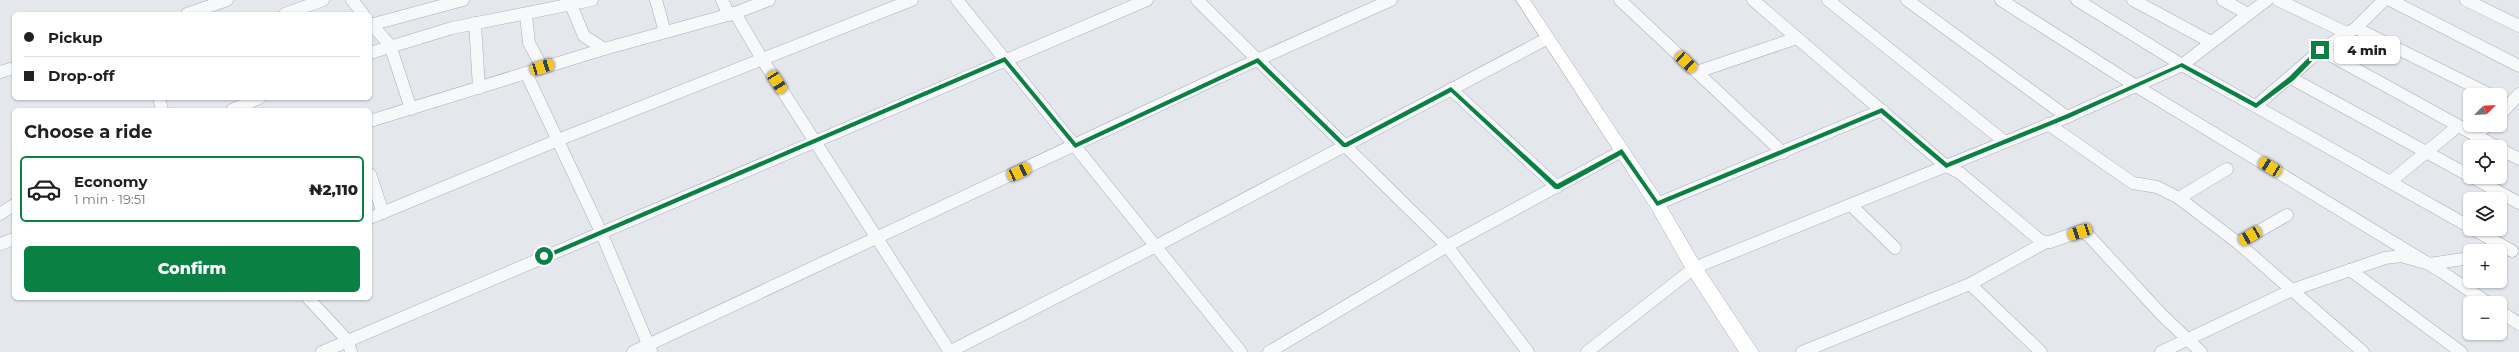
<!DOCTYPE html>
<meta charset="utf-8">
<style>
body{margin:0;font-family:Montserrat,sans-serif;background:#f6f6f6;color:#202124;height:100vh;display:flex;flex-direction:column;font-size:15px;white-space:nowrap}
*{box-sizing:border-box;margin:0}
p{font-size:13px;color:#757577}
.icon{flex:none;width:22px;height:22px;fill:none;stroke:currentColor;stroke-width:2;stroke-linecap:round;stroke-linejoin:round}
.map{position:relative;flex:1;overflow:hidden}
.drawer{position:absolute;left:12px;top:108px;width:360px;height:192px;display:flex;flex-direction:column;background:#fff;border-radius:6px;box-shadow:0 1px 3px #0004}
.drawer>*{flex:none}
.top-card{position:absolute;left:12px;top:12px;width:360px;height:88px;border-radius:6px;box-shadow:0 1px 3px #0004;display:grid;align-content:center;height:88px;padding:0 12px;background:#fff}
.needle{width:26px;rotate:66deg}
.fabs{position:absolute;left:2463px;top:88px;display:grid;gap:8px}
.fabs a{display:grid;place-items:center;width:44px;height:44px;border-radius:6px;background:#fff;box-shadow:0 1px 3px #0004;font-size:20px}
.end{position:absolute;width:18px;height:18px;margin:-9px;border:5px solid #0b8043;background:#fff;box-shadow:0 0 0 2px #fff}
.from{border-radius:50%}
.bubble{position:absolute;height:28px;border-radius:6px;background:#fff;box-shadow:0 1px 3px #0004;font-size:13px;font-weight:800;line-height:28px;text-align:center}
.car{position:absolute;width:12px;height:24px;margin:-12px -6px;border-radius:5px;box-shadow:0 0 3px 1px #0007;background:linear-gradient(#f5c518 24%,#345 0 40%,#f5c518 0 76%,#345 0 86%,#f5c518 0)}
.top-card b{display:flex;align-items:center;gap:14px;height:38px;font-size:15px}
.top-card b+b{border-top:1px solid #e0e0e0}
.top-card i{width:10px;height:10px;background:#202124}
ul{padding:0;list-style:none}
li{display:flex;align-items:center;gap:12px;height:66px;margin:0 8px 6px;padding:0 4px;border:2px solid #e0e0e0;border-radius:6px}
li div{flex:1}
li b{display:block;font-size:15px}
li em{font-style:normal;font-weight:800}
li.current{border-color:#0b8043}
li>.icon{width:36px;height:36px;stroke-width:1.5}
h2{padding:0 12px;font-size:18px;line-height:48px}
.action{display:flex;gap:8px;margin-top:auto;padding:8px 12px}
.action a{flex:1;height:46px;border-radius:6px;background:#0b8043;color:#fff;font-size:16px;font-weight:800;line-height:46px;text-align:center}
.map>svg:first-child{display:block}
</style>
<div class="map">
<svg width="2519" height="352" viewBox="0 0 2519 352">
<rect width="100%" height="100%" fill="#e4e7ec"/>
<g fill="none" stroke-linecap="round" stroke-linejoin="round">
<defs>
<g id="street">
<path d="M 352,0 L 363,14"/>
<path d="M 656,0 L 665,32"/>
<path d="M 722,0 L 729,15"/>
<path d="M 957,0 L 1241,352"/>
<path d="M 1197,0 L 1447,246 L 1528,352"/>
<path d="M 1620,0 L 1783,153"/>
<path d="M 1753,0 L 1946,166 L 1960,173 L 2041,241 L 2050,242 L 2081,231 L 2089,236 L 2162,315 L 2201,352"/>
<path d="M 1828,0 L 2005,142"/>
<path d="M 1907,0 L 2067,117"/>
<path d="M 2001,0 L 2136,86 L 2442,272 L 2488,303"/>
<path d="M 2077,0 L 2182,65 L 2470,227"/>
<path d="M 2133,0 L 2211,42"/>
<path d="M 2223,0 L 2248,14"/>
<path d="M 2278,0 L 2347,33"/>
<path d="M 2390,0 L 2519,66"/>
<path d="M 2466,0 L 2519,26"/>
<path d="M 571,5 L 584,36 L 604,49"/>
<path d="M 735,13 L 762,59 L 950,352"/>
<path d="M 187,14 L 227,0"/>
<path d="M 285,14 L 323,0"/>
<path d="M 526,15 L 529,43 L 542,67"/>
<path d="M 370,23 L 390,45 L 411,109"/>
<path d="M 475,23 L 479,88"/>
<path d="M 370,25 L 463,0"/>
<path d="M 2356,28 L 2491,95"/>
<path d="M 2321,50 L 2497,147"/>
<path d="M 370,53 L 452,28 L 592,0"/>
<path d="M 0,72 L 14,68"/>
<path d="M 1697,72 L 1797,38"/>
<path d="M 526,73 L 601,232 L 651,351"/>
<path d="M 2291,78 L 2470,176"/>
<path d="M 1451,89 L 1557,187"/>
<path d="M 159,98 L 162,110"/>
<path d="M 2256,106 L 2321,50 L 2356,28 L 2384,0"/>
<path d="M 232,110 L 259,98"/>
<path d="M 2500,115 L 2519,94"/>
<path d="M 370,121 L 604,49 L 735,13 L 769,0"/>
<path d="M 2048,124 L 2133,183 L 2157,187 L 2179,198 L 2238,243 L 2363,352"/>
<path d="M 2474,135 L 2489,125"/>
<path d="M 2500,149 L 2519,159"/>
<path d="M 370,174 L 383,213"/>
<path d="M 2472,177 L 2519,203"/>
<path d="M 2390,182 L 2458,126"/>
<path d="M 2179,198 L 2227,169"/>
<path d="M 1657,204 L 1882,110"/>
<path d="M 1851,205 L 1895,248"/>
<path d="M 0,214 L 14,205"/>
<path d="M 370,218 L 558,140 L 912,0"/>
<path d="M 2473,229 L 2512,251"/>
<path d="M 2238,243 L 2287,215"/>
<path d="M 0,244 L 14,239"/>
<path d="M 2350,270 L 2461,352"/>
<path d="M 1970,284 L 2041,352"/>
<path d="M 308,298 L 348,341 L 351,352"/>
<path d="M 2500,311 L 2519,324"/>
<path d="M 322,352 L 1147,0"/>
<path d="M 633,352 L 1217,78 L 1391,0"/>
<path d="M 949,352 L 1156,246 L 1548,38"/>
<path d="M 1269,352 L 1447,246 L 1622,151"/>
<path d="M 1587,352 L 1694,268 L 2067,117 L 2182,65 L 2267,0"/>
<path d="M 1802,352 L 1970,284 L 2046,242"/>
<path d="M 2161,352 L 2292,290 L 2385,258 L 2401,256 L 2429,264 L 2470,258"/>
</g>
<path id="secondary" d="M 1516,0 L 1530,0 L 1663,200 L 1700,263 L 1759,352 L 1739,352 L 1688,273 L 1651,208 Z"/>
</defs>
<use href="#street" stroke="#a9aeb7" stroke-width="13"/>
<use href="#secondary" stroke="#a9aeb7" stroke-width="1"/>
<use href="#street" stroke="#f7f8fa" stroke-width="12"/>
<use href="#secondary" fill="#fff" fill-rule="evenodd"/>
</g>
<path fill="#0b8043" d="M 2318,48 L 2323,50 L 2294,80 L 2256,108 L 2181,67 L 2069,118 L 1946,168 L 1881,113 L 1657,206 L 1621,155 L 1559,189 L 1555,189 L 1451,92 L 1347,147 L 1343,147 L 1257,63 L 1075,148 L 1004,62 L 547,258 L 541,256 L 1005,57 L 1076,143 L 1258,58 L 1345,143 L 1451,87 L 1557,184 L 1622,149 L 1658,201 L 1882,108 L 1947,163 L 2065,115 L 2182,63 L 2256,103 L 2289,77 Z"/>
</svg>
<div class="fabs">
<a><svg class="needle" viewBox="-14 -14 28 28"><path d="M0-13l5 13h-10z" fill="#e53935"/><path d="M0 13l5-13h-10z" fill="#757577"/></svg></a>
<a><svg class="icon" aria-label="locate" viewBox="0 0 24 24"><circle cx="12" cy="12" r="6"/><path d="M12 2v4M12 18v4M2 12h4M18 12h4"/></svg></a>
<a><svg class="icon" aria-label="layers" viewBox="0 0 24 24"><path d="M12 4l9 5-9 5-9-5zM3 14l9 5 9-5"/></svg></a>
<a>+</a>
<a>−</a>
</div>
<i class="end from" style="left:544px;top:256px"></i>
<i class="end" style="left:2320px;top:50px"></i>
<div class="bubble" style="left:2334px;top:36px;width:66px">4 min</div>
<i class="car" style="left:1686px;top:62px;rotate:133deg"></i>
<i class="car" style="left:542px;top:67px;rotate:73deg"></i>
<i class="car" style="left:777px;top:82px;rotate:147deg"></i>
<i class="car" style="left:2270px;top:167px;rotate:301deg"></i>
<i class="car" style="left:1019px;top:172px;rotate:65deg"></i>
<i class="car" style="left:2080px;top:232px;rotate:251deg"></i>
<i class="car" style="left:2250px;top:236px;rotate:240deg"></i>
<div class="top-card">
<b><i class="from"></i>Pickup</b>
<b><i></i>Drop-off</b>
</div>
<section class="drawer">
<h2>Choose a ride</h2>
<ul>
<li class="current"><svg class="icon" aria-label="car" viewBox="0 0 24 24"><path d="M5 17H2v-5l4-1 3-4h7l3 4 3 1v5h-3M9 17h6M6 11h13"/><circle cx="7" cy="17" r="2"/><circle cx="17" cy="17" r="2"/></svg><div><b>Economy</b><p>1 min · 19:51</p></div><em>₦2,110</em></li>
</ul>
<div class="action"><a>Confirm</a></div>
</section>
</div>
